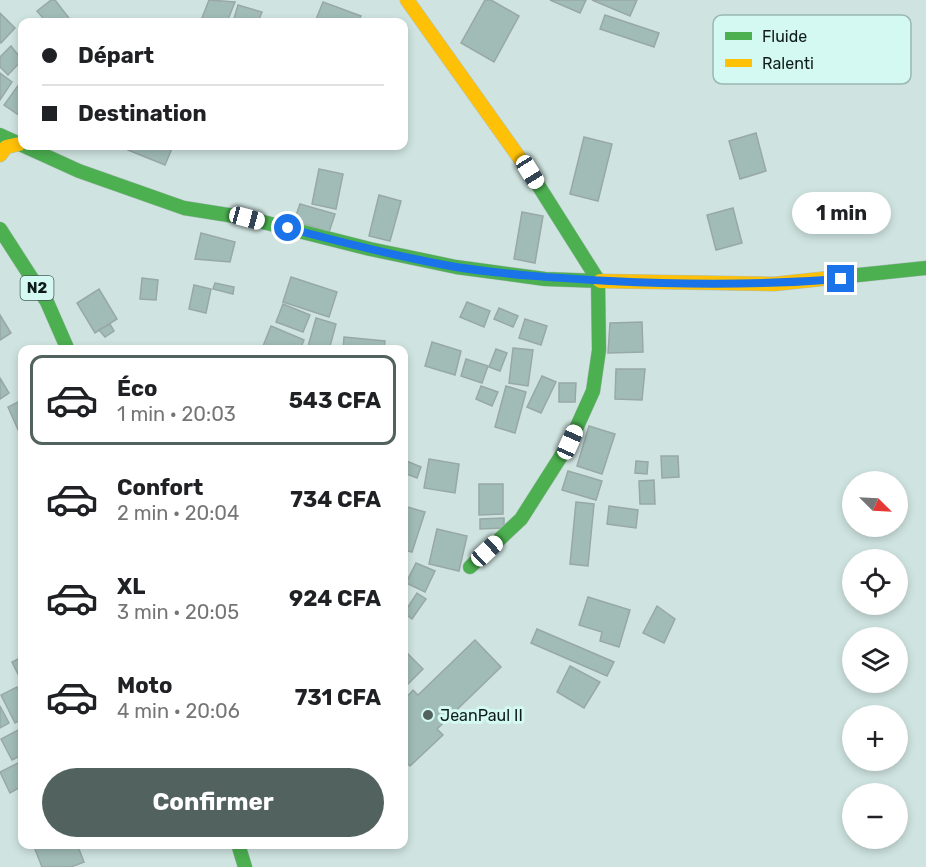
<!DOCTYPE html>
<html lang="fr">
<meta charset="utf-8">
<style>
body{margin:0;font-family:Rubik,sans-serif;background:#f6f6f6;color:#202124;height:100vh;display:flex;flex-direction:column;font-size:22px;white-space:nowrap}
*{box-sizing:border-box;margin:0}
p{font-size:20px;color:#757577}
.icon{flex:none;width:33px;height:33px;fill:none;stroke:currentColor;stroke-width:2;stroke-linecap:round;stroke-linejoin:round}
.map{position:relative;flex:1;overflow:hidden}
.drawer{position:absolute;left:18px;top:345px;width:390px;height:504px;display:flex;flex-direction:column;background:#fff;border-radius:12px;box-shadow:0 3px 9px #0003}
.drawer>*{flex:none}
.top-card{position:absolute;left:18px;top:18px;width:390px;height:132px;border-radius:12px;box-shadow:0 3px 9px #0003;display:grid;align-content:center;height:132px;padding:0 24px;background:#fff}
.needle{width:39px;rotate:114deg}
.controls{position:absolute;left:842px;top:471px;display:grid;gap:12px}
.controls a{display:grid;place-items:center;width:66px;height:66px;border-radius:50%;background:#fff;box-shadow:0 3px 9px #0003;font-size:30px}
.end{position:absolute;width:27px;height:27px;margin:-14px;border:8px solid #1a73e8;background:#fff;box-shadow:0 0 0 3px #fff}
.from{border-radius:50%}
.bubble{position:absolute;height:42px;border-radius:21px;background:#fff;box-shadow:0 3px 9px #0003;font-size:20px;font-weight:700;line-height:42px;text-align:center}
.car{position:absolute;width:18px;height:36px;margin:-18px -9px;border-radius:8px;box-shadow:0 0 4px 2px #0007;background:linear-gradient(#fff 24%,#345 0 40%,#fff 0 76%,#345 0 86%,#fff 0)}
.top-card b{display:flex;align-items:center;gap:21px;height:57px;font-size:22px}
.top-card b+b{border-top:2px solid #e0e0e0}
.top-card i{width:15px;height:15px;background:#202124}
ul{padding:10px 0 0;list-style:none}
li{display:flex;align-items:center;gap:18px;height:90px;margin:0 12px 9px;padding:0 12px;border:3px solid transparent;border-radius:12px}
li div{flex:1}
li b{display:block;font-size:22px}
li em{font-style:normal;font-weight:700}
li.on{border-color:#52625f}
li>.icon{width:54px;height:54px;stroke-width:1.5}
.action{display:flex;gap:12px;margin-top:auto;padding:12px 24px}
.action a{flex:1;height:69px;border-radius:36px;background:#52625f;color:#fff;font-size:24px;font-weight:700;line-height:69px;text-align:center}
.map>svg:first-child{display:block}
</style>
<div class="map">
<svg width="926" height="867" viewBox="0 0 926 867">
<rect width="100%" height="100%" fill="#cfe4e0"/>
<g fill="#a1bcb7" stroke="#98a8a5" stroke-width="1.5">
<path d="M 51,0 L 55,0 L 72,22 L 37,22 L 43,18 L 37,11 Z"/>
<path d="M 209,0 L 235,2 L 227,22 L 214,22 L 202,18 Z"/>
<path d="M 485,0 L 491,0 L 519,16 L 494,62 L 461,43 Z"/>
<path d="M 550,0 L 586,0 L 580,13 Z"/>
<path d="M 592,0 L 637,0 L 630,16 Z"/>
<path d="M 323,2 L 361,16 L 358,22 L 315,22 Z"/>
<path d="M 238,5 L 262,12 L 258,22 L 233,22 Z"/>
<path d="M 0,13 L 15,28 L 1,43 L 0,41 Z"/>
<path d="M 605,15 L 659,33 L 654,47 L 600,29 Z"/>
<path d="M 11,46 L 22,60 L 8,75 L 0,67 L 0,57 Z"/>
<path d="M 0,73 L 12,82 L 0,100 Z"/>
<path d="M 22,80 L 22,112 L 20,116 L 4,105 Z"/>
<path d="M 756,133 L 766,171 L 740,179 L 729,141 Z"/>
<path d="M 584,137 L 612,144 L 598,201 L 570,194 Z"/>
<path d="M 130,146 L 173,146 L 165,165 L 128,150 Z"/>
<path d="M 319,169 L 343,174 L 336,209 L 312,204 Z"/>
<path d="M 379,195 L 401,201 L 390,241 L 369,236 Z"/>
<path d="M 300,204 L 335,214 L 329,232 L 294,221 Z"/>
<path d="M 733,208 L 742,243 L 716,250 L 707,215 Z"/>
<path d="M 522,212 L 543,216 L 535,263 L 514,259 Z"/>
<path d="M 201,233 L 235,242 L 230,262 L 195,259 Z"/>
<path d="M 291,277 L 337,292 L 329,317 L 283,302 Z"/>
<path d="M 142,278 L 158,280 L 156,300 L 140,299 Z"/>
<path d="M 215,283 L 234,287 L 233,294 L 213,289 Z"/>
<path d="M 194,285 L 211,289 L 206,313 L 189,309 Z"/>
<path d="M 99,289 L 117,319 L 95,333 L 77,303 Z"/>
<path d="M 467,302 L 490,311 L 484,327 L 460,317 Z"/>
<path d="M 283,304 L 310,315 L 303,332 L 276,322 Z"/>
<path d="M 499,308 L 518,316 L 513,327 L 494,319 Z"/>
<path d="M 0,315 L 11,333 L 0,340 Z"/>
<path d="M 316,318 L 336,324 L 329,350 L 307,350 Z"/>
<path d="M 525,319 L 547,326 L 541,345 L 519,338 Z"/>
<path d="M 642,322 L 643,352 L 608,353 L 610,323 Z"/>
<path d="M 110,324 L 114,331 L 105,337 L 99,330 Z"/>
<path d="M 271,326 L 304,340 L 300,350 L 272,350 L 263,346 Z"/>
<path d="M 344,337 L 385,341 L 384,350 L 343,350 Z"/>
<path d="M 432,342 L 461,351 L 455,375 L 425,366 Z"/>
<path d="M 513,348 L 533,350 L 528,386 L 509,383 Z"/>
<path d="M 496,349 L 507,353 L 500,371 L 489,367 Z"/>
<path d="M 466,359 L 488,366 L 482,383 L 461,376 Z"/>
<path d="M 616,369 L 645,369 L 642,400 L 615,399 Z"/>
<path d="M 542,376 L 556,382 L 541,413 L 527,407 Z"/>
<path d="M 0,378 L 9,393 L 0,399 Z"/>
<path d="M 559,383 L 576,383 L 575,402 L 559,402 Z"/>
<path d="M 481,386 L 498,392 L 492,406 L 476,399 Z"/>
<path d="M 506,386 L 526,392 L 515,433 L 495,427 Z"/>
<path d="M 22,400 L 22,430 L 19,432 L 8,407 Z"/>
<path d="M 589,426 L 615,434 L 602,474 L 577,466 Z"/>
<path d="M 661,456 L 678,456 L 679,477 L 662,478 Z"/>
<path d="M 429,459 L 459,464 L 455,493 L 424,488 Z"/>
<path d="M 404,460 L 421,467 L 417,478 L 404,473 Z"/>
<path d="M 636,461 L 648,462 L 647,474 L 635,473 Z"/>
<path d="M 568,471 L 602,481 L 596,500 L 562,490 Z"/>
<path d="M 654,480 L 655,504 L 640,504 L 639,481 Z"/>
<path d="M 479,484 L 503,484 L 503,514 L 479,515 Z"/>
<path d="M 576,502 L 594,504 L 588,566 L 570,564 Z"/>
<path d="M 404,506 L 425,512 L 412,552 L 404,550 Z"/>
<path d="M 609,506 L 638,510 L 636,528 L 607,524 Z"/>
<path d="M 504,518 L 504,528 L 480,529 L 480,519 Z"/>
<path d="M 437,529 L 467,536 L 459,571 L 429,564 Z"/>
<path d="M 416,563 L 435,571 L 425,592 L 406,583 Z"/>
<path d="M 417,593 L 426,599 L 412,619 L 404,613 Z"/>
<path d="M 588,597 L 630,610 L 619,647 L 600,641 L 602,632 L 579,625 Z"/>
<path d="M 657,606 L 675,619 L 664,643 L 643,633 Z"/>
<path d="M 537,629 L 614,662 L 607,676 L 531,643 Z"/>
<path d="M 475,640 L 501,667 L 437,729 L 443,735 L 410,766 L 405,761 L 404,762 L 404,700 L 413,690 L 418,695 Z"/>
<path d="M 404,650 L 423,669 L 404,688 Z"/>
<path d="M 22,657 L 22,682 L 12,662 Z"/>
<path d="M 570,666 L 600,682 L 584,708 L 557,692 Z"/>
<path d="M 17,687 L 22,698 L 22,719 L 15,723 L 1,695 Z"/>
<path d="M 0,706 L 9,723 L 0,728 Z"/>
<path d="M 22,728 L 22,755 L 12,760 L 1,739 Z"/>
<path d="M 22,761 L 22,786 L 10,793 L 0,772 Z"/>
<path d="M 33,844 L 77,844 L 84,862 L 71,867 L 42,867 Z"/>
</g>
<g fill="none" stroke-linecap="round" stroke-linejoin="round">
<defs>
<g id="fast">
<path d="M 0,135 L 79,171 L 184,208 L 247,218 L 370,249 L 456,267 L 545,279 L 600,281"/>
<path d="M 0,229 L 47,302 L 68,350"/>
<path d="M 849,276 L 926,268"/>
<path d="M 470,567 L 521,519 L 570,442 L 593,391 L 599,350 L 598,280 L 533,177"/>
<path d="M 238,844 L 245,867"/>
</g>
<g id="slow">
<path d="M 407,0 L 533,177"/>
<path d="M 0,155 L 6,147 L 19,144"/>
<path d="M 600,281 L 774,284 L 849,276"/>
</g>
</defs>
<use href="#fast" stroke="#aebebc" stroke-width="15"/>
<use href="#slow" stroke="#aebebc" stroke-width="15"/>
<use href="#fast" stroke="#4caf50" stroke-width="14"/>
<use href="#slow" stroke="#ffc107" stroke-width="14"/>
</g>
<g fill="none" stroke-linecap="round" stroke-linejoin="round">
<path stroke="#1a73e8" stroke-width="8" d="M 288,228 C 344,243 399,257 456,267 C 507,275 558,278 610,281 C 687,285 763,285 841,279"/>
</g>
<circle fill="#52625f" stroke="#d4f9f3" stroke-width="2" cx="428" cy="715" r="6"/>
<g text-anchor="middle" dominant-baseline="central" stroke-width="6" stroke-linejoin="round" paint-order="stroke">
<rect fill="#d4f9f3" stroke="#4a5e5b" stroke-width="1.5" x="20.5" y="276" width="33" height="24" rx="4.5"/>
<g font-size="15" font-weight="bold" fill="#0f1c1a">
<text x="37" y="288">N2</text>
</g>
<g font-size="16" fill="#0f1c1a" stroke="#d4f9f3" text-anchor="start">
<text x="440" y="715">JeanPaul II</text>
</g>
</g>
<rect x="713" y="15" width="198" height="69" rx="9" fill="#d4f9f3" stroke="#99b7b2" stroke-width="1.5"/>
<rect x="725" y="32" width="27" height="8" fill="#4caf50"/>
<rect x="725" y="59" width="27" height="8" fill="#ffc107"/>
<g font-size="16" fill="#0f1c1a">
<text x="762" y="42">Fluide</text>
<text x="762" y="69">Ralenti</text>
</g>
</svg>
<div class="controls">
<a><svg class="needle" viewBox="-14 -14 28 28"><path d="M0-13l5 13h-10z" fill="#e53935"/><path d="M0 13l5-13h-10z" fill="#757577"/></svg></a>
<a><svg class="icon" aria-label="locate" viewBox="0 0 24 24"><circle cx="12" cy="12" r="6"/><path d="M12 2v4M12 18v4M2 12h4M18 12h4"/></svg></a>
<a><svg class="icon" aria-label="layers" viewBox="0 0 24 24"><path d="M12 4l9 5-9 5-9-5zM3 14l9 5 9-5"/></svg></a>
<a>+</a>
<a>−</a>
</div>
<i class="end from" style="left:288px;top:228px"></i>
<i class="end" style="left:841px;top:279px"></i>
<div class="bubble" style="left:792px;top:192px;width:99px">1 min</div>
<i class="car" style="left:530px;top:172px;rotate:148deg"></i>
<i class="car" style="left:247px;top:218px;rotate:105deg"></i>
<i class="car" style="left:570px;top:442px;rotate:24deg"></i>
<i class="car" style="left:487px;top:551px;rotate:47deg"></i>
<div class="top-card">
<b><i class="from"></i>Départ</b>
<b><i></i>Destination</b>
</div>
<section class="drawer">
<ul>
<li class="on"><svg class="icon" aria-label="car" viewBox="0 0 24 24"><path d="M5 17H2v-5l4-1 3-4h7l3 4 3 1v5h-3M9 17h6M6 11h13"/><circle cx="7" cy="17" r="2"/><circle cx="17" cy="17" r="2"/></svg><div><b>Éco</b><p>1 min · 20:03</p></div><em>543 CFA</em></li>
<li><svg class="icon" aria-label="car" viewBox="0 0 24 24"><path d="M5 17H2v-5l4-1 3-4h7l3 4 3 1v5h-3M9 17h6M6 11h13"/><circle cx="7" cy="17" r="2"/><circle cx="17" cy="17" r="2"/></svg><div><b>Confort</b><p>2 min · 20:04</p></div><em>734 CFA</em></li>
<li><svg class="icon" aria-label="car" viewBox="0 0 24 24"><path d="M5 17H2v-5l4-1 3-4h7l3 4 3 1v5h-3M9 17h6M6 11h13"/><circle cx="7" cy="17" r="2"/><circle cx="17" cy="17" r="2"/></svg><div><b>XL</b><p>3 min · 20:05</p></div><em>924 CFA</em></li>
<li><svg class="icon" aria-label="car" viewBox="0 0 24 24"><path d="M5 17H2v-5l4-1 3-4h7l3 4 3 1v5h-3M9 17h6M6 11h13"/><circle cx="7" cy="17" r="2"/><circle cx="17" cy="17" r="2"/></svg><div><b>Moto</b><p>4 min · 20:06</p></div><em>731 CFA</em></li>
</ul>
<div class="action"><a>Confirmer</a></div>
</section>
</div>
